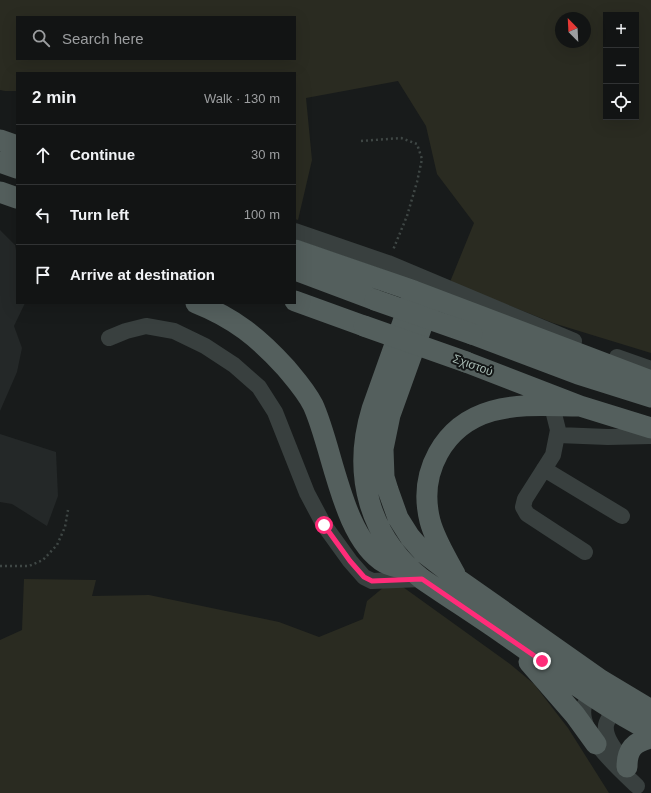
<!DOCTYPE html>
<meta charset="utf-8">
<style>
:root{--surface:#121414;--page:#1b1d1d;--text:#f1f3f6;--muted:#9c9ea0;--line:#313334}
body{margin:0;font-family:Arial,sans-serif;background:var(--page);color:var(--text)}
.controls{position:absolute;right:12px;top:12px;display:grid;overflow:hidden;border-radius:0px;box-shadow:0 4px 16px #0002}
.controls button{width:36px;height:36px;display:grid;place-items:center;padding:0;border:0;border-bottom:1px solid var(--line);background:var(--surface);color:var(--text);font:20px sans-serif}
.compass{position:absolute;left:555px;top:12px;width:36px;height:36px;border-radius:50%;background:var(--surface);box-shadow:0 4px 16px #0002;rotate:336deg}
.stop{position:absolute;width:12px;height:12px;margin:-9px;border:3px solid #ff2c79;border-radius:50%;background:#fff}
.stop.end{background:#ff2c79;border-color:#fff;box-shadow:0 1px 4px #0008}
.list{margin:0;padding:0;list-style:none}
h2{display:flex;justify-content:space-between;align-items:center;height:52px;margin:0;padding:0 16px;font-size:17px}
h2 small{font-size:13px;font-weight:400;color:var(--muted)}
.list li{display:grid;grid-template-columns:26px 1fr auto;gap:12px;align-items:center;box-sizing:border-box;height:60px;padding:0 16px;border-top:1px solid var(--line)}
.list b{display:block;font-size:15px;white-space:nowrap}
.list em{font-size:13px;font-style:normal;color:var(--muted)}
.icon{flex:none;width:22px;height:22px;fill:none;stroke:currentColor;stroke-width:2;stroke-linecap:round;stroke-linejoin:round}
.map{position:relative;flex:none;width:651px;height:793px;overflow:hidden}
.search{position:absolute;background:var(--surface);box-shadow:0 4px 16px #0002;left:16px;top:16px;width:280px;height:44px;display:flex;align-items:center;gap:10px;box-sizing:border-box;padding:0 14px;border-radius:0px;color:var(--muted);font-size:15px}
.panel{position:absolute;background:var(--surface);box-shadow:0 4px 16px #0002;left:16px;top:72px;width:280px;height:232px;border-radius:0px}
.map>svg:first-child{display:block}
</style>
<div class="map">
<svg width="651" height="793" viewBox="0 0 651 793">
<rect width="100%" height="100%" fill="#181b1b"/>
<path fill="#242828" d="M0,230l15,15 2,10v48h8l-11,23 8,22 -5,24 -17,39z
M0,434l56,18 2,44 -11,30 -35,-22 -12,-2z"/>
<path fill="#2a2b21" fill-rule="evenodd" d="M0,0h651v353l-98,-30 -103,-41 24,-59 -37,-49 -11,-48 -28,-45 -92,17 6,62 -14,60 -3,-1v-146h-278v18h-12l-5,-1zM606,15h30v102h-30zM17,17h278v42h-278zM561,18h24v24h-24z
M24,579l72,1 -4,16 57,-1 130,27 40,15 44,-18 4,-18 17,-14 12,-5 114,82 24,20 34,44 41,65h-609v-153l22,-10z"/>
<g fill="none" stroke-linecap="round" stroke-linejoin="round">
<path stroke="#3f4745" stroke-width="2.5" stroke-dasharray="2 3" stroke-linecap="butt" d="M361,141l40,-3 16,6 5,15 -5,23 -10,34 -14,34
M0,566h29l14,-6 14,-15 8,-18 3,-17"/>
<path stroke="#39403f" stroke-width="16" d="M295,231l93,32 186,78
M109,338l17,-7 20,-5 28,5 31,15 29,19 25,22 16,25 32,81 17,32 26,36 14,16 8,4 50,-2
M617,357l34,12
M552,406l6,24 -5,25 -28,44 -2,8 4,7 58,38
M558,435l50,2 43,-1
M544,469l78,47
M591,696c-2,3 -6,7 -7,10 -7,26 36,64 53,80
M614,711c-3,4 -7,9 -8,14 -2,13 11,27 18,37"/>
<path stroke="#545f5d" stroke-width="21" d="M0,140l17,6
M0,162l17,6
M0,192l17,6
M295,250l119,41 237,90
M295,270l80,30
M414,291l-42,118c-20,65 -3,128 50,170 29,20 58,38 86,58 47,33 92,68 143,94
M432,298l-42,117 -7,34 1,28 4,13 10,28 12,19 14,16 35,27 142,100 50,30
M295,301l69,25
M196,303c38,15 63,35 90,65 10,12 20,23 27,37 20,43 29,133 72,158 7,4 16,5 24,6
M472,334l106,40 73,23
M466,362l114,44 71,22
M455,574c-9,-17 -20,-34 -25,-53 -12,-48 13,-96 62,-110 28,-8 59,-5 88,-5
M529,662l46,53 21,29
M627,767c0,-18 7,-25 24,-29"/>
<path stroke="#545f5d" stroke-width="21" d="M375,300l97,34
M364,326l102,36"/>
</g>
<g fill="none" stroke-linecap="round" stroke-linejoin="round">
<path stroke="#ff2c79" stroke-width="5" d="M324,525l26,36 14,16 8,4 50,-2 120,82"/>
</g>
<g text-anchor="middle" stroke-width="4" stroke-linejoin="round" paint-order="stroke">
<g font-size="12" fill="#a9bcb5" stroke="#131616">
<text transform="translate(473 365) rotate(20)" y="4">Σχιστού</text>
</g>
</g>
</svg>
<div class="controls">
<button>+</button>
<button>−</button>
<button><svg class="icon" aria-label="locate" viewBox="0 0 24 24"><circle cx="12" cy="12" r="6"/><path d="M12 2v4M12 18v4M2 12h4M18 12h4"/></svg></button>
</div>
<svg class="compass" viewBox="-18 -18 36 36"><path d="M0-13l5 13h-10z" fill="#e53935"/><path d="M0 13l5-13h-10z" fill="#9c9ea0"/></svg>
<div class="stop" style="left:324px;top:525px"></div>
<div class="stop end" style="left:542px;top:661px"></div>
<div class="search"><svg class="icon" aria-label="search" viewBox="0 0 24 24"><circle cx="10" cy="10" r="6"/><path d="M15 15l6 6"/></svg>Search here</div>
<section class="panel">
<h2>2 min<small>Walk · 130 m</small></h2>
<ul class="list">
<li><svg class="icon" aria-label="ahead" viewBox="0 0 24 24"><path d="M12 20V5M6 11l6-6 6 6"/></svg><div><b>Continue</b></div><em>30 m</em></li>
<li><svg class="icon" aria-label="left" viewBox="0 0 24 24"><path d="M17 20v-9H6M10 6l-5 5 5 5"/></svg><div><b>Turn left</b></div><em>100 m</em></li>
<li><svg class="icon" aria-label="arrive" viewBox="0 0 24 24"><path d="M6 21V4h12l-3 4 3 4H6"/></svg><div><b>Arrive at destination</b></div></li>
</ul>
</section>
</div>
